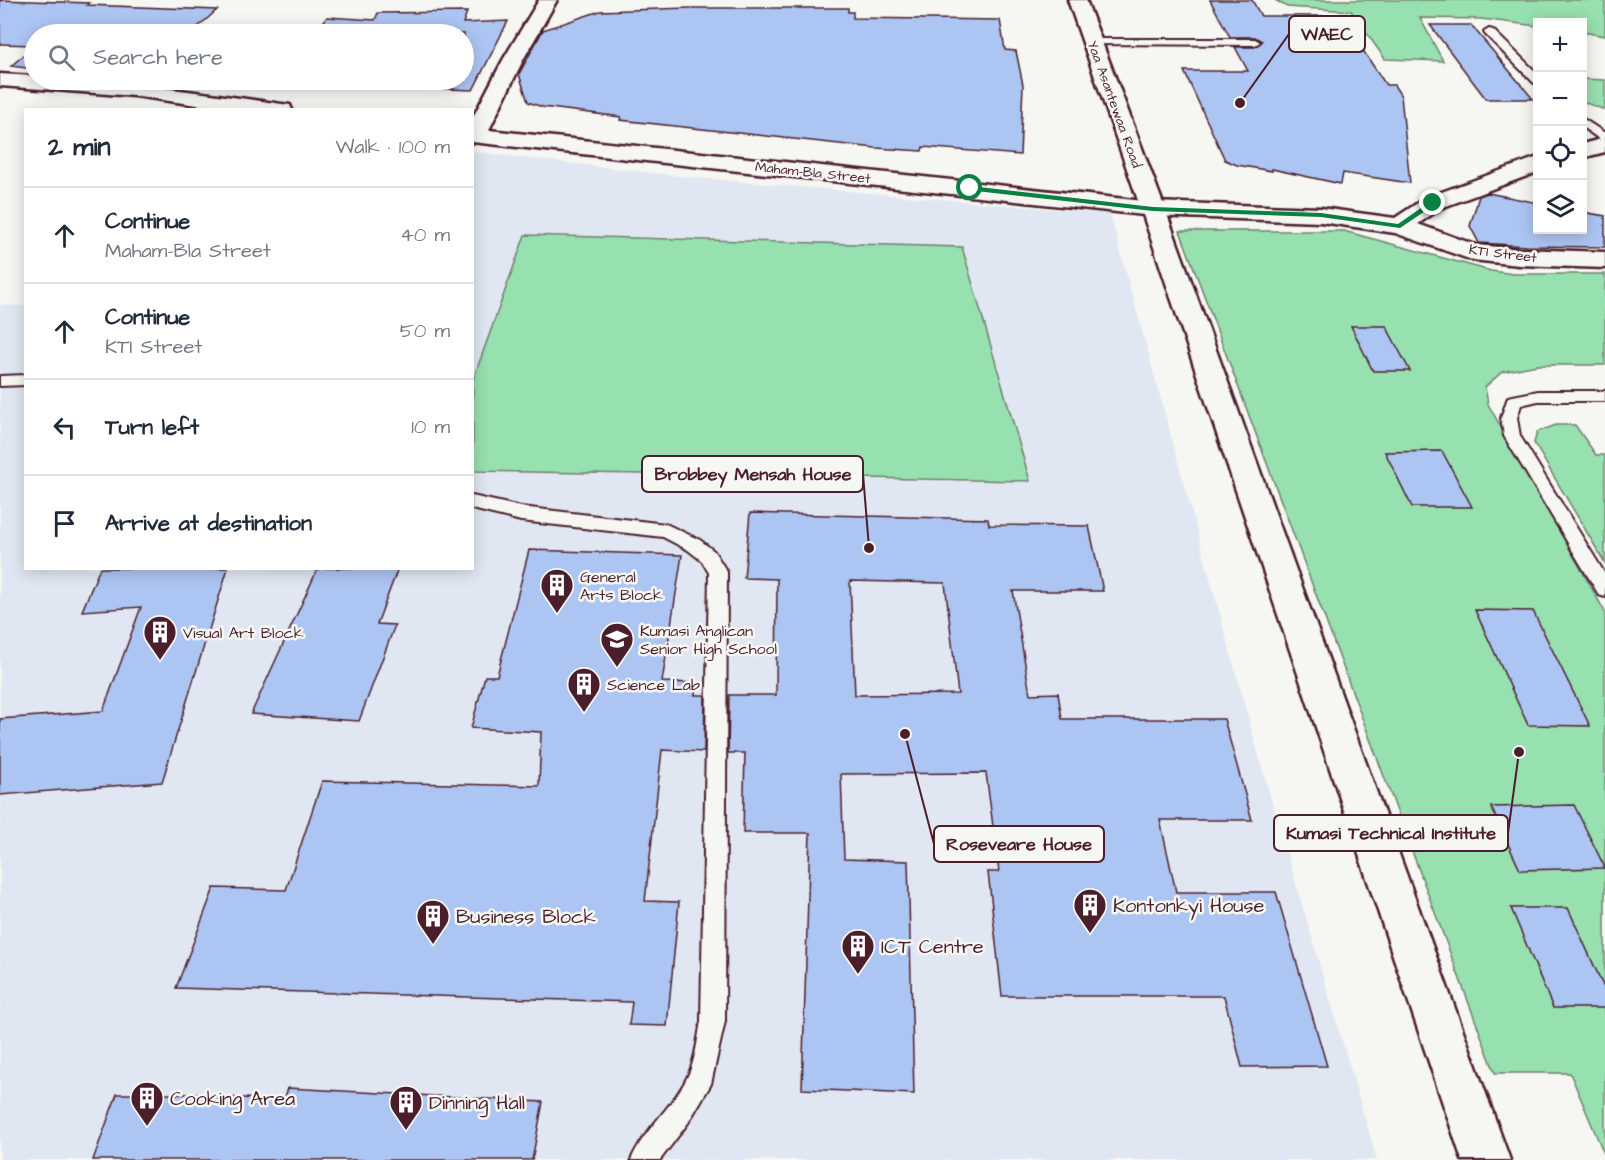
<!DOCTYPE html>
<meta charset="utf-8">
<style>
:root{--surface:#fff;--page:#f2f2f3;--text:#1f2937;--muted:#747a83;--line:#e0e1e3}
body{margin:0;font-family:"Architects Daughter",sans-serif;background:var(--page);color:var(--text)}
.controls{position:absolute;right:18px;top:18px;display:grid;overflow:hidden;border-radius:0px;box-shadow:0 3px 15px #0003}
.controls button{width:54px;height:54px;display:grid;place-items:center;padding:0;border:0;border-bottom:2px solid var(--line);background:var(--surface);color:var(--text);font:30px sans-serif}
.stop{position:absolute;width:18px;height:18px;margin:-14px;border:4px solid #0b8043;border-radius:50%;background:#fff}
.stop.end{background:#0b8043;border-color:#fff;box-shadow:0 2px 6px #0008}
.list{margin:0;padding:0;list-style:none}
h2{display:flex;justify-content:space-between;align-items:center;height:78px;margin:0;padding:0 24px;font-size:26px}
h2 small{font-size:20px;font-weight:400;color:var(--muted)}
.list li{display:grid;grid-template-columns:39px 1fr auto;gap:18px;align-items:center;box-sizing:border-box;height:96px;padding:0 24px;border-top:2px solid var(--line)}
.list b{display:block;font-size:22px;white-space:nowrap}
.list p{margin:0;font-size:20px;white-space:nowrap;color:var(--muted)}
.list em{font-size:20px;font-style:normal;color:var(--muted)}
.icon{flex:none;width:33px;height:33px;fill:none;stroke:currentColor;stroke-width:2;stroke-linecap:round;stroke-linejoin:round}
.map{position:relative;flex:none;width:1605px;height:1160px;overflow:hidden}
.search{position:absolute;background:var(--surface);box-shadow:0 3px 15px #0003;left:24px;top:24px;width:450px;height:66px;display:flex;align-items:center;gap:15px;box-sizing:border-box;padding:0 21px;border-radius:33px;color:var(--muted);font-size:22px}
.panel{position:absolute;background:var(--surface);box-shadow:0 3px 15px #0003;left:24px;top:108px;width:450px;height:462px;border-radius:0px}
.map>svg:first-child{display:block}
</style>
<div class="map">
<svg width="1605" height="1160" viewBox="0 0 1605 1160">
<rect width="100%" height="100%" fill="#f6f6f2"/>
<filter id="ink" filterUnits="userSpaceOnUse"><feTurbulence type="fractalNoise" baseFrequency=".0167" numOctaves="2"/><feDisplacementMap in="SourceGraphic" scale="12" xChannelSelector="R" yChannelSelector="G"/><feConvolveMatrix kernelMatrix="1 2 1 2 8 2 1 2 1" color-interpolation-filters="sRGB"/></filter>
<g filter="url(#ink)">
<path fill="#e0e7f2" d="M474,152l213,25 423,37 152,554 115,392h-1377v-855l25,1 1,262h446v-413z"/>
<path fill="#97e0af" stroke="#70806d" stroke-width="1.5" d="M1275,0h330v36l-22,-4 -1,-10h-44l-1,4 -55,-7 -62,-1 23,43 -58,-2 -34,-48 -64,-4z
M1583,79l22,1v30l-22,-8z
M1180,231h164l147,40 23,3h91v91h-68l-35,7 -17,15 3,17 117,208v544l-35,-83h-75z
M525,235l437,12 68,234 -557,-10v-91z
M1556,425h19l21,30h9v108l-71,-120 3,-11z"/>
<path fill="#adc5f3" stroke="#4a1f2b" stroke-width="1.5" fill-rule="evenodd" d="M0,0l89,3 -2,2 130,5 -27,24h-156v11l-34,-1z
M1210,0h42l9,16h79l46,69h8l7,11 9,87 -67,-10 -2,11 -69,-15v2l-35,-6 -12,-5 -41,-89h64l-13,-24h20l7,-6 -7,-4h-25z
M689,8h159v4h5v6l147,2 5,30 11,1 7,34 -3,70 -97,-8 -1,4 -46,-3 -256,-28 1,-3 -79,-10 -14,-5 -9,-28 24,-44 57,-19z
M467,12l-4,11 45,-2 -35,69 -190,-7 2,-3h179v-46h-149l12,-17 48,3 3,-7z
M1430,25h41l62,74h-47z
M34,45v24l-23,-3 20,-17z
M1488,193l50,10v27h44v-18l23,4v31l-78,-1 -48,-3 -9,-17 9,-30z
M1351,326h35l24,45h-37z
M1442,451l30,56h-60l-27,-55z
M750,513l238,6 1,6 100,1 14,65h-90l17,103 28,-1 4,26h162l28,101h-92l16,72h100l51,174 -85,1 -18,-71h-222l-14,-124h11l-13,-99 -145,1 3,85 64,2 6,233 -112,-5 8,-256h-67l2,-80h-17l1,-58h47l1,-116 -33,-1zM850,581l95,2 13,111 -103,1z
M529,550l153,5 -20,127 34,1 -1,12h10l-1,57 -42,-2 -17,151 34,1 -12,124 -38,-1 3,-23 -456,-14 38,-100 72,2 36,-109 217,5 2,-54 -70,-4 14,-52h12z
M100,568h128l-66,214 -162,13v-76l103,-8 38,-104 -59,4z
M318,568h80l-21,56 18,1 -36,96 -108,-7z
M1475,610l58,1 57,115 -62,-1z
M1574,805l31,63 -85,2 -29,-63z
M1511,908h57l37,82v18h-52z
M288,1088l255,14 -11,58h-439l24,-66h84l-1,2 84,4z"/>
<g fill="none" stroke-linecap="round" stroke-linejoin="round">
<defs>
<path id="service" d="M1489,29l4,1 45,44v10l-4,-1 -49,-49 -1,-2z
M1092,39h163l5,3 -5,3 -167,-1 -1,-2z
M1582,118l23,15v10l-23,-16z
M26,375v10l-26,1v-10z
M1538,391h67v10h-67l-17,4 -4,13 3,18 85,138v23l-6,-2 -95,-159 -3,-18 7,-21z
M472,496l49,11 145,17 34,16 14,11 13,21 -2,449 -14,63 -23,39 -28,37h-29c14,-33 46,-56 59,-89 6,-15 8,-34 11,-50l8,-448 -7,-12 -14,-11 -25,-13 -142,-16 -49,-12z"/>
<path id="minor" d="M539,0h18l-34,60 -34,70 664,72 168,6 74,10 30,-20 113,-41v15l-97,36 -23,16 58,21 43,4 86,3v16l-86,-3 -47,-5 -77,-27 -74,-11 -168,-6 -681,-74v-23l31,-59z
M0,74l34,2v4c84,0 165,12 248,24l8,1 2,5h-61l-96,-14 -135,-10z
M1605,138v14l-23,6v-14z"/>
<path id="tertiary" d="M1068,0h18l79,209 345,951h-48l-321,-951z"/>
</defs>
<use href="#service" stroke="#4a1f2b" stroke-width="4"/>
<use href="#minor" stroke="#4a1f2b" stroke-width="5"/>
<use href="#tertiary" stroke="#4a1f2b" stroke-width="5"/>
<use href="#service" fill="#f6f6f2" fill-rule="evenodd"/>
<use href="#minor" fill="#f6f6f2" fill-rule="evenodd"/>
<use href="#tertiary" fill="#f6f6f2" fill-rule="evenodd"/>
</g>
</g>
<path fill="#0b8043" d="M970,186l183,21 168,6 77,11 33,-23 6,2 -37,25 -79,-11 -168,-6 -186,-21z"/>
<defs>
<symbol id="building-pin" viewBox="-11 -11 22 30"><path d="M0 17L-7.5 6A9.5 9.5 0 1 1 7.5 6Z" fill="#4a1f2b" stroke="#f6f6f2"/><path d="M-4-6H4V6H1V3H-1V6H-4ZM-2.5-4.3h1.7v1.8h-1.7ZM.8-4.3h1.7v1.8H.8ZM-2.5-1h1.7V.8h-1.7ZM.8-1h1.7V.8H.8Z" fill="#fff"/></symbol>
<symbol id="school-pin" viewBox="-11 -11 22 30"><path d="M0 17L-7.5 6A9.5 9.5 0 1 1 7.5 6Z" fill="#4a1f2b" stroke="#f6f6f2"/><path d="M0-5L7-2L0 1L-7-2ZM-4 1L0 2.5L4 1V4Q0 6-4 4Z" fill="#fff"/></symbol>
</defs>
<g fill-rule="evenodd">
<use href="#building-pin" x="538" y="566" width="38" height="52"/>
<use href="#building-pin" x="141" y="613" width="38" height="52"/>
<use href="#school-pin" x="598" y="620" width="38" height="52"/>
<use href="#building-pin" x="565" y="665" width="38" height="52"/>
<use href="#building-pin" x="1071" y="886" width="38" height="52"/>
<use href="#building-pin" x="414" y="897" width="38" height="52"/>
<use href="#building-pin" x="839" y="927" width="38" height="52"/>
<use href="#building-pin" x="128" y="1079" width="38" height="52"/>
<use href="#building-pin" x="387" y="1083" width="38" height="52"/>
</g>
<g text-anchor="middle" stroke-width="5" stroke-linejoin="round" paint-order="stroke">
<g font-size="14" fill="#4a1f2b" stroke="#f6f6f2">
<text transform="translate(1115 104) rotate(70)" y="5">Yaa Asantewaa Road</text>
<text transform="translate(813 172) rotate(6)" y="5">Maham-Bla Street</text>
<text transform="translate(1503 253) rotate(7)" y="5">KTI Street</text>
</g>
<g font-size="16" fill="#4a1f2b" stroke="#f6f6f2" text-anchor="start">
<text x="580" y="582">General<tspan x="580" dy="18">Arts Block</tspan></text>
<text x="640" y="636">Kumasi Anglican<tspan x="640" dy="18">Senior High School</tspan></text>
<text x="183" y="638">Visual Art Block</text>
<text x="607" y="690">Science Lab</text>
</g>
<g font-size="20" fill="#4a1f2b" stroke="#f6f6f2" text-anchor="start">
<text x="1113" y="912">Kontonkyi House</text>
<text x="456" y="923">Business Block</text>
<text x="881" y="953">ICT Centre</text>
<text x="170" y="1105">Cooking Area</text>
<text x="429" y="1109">Dinning Hall</text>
</g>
</g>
<path fill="none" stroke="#4a1f2b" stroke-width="2" d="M1240 103L1289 34M869 548L863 474M1519 752L1508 833M905 734L934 844"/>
<g fill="#4a1f2b" stroke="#f6f6f2" stroke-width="2">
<circle cx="1240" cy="103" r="6"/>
<circle cx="869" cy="548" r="6"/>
<circle cx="1519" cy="752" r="6"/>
<circle cx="905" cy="734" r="6"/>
</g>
<g fill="#f6f6f2" stroke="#4a1f2b" stroke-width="2">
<rect x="1289" y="16" width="76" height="36" rx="6"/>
<rect x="642" y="456" width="221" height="36" rx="6"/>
<rect x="1274" y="815" width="234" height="36" rx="6"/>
<rect x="934" y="826" width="170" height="36" rx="6"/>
</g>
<g font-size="18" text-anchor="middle" font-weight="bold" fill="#4a1f2b">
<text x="1327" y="40">WAEC</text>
<text x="753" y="480">Brobbey Mensah House</text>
<text x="1391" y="839">Kumasi Technical Institute</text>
<text x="1019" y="850">Roseveare House</text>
</g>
</svg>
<div class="controls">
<button>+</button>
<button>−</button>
<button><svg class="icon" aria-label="locate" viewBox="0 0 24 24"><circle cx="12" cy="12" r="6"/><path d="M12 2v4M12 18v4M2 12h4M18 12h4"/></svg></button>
<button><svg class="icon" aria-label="layers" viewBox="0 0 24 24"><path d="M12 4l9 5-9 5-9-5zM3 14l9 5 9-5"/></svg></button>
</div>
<div class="stop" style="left:970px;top:188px"></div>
<div class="stop end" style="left:1433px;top:203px"></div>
<div class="search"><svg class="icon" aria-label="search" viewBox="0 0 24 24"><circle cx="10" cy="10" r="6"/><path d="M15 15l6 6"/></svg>Search here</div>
<section class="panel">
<h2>2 min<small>Walk · 100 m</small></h2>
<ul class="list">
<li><svg class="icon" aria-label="ahead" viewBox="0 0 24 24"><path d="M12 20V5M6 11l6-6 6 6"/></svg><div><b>Continue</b><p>Maham-Bla Street</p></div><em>40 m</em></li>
<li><svg class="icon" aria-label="ahead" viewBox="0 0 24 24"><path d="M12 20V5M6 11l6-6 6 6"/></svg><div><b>Continue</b><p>KTI Street</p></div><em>50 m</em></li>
<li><svg class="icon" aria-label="left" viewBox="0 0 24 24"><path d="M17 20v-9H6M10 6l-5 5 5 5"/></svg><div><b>Turn left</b></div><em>10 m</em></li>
<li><svg class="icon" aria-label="arrive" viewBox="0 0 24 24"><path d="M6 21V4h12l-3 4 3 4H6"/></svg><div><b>Arrive at destination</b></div></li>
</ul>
</section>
</div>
